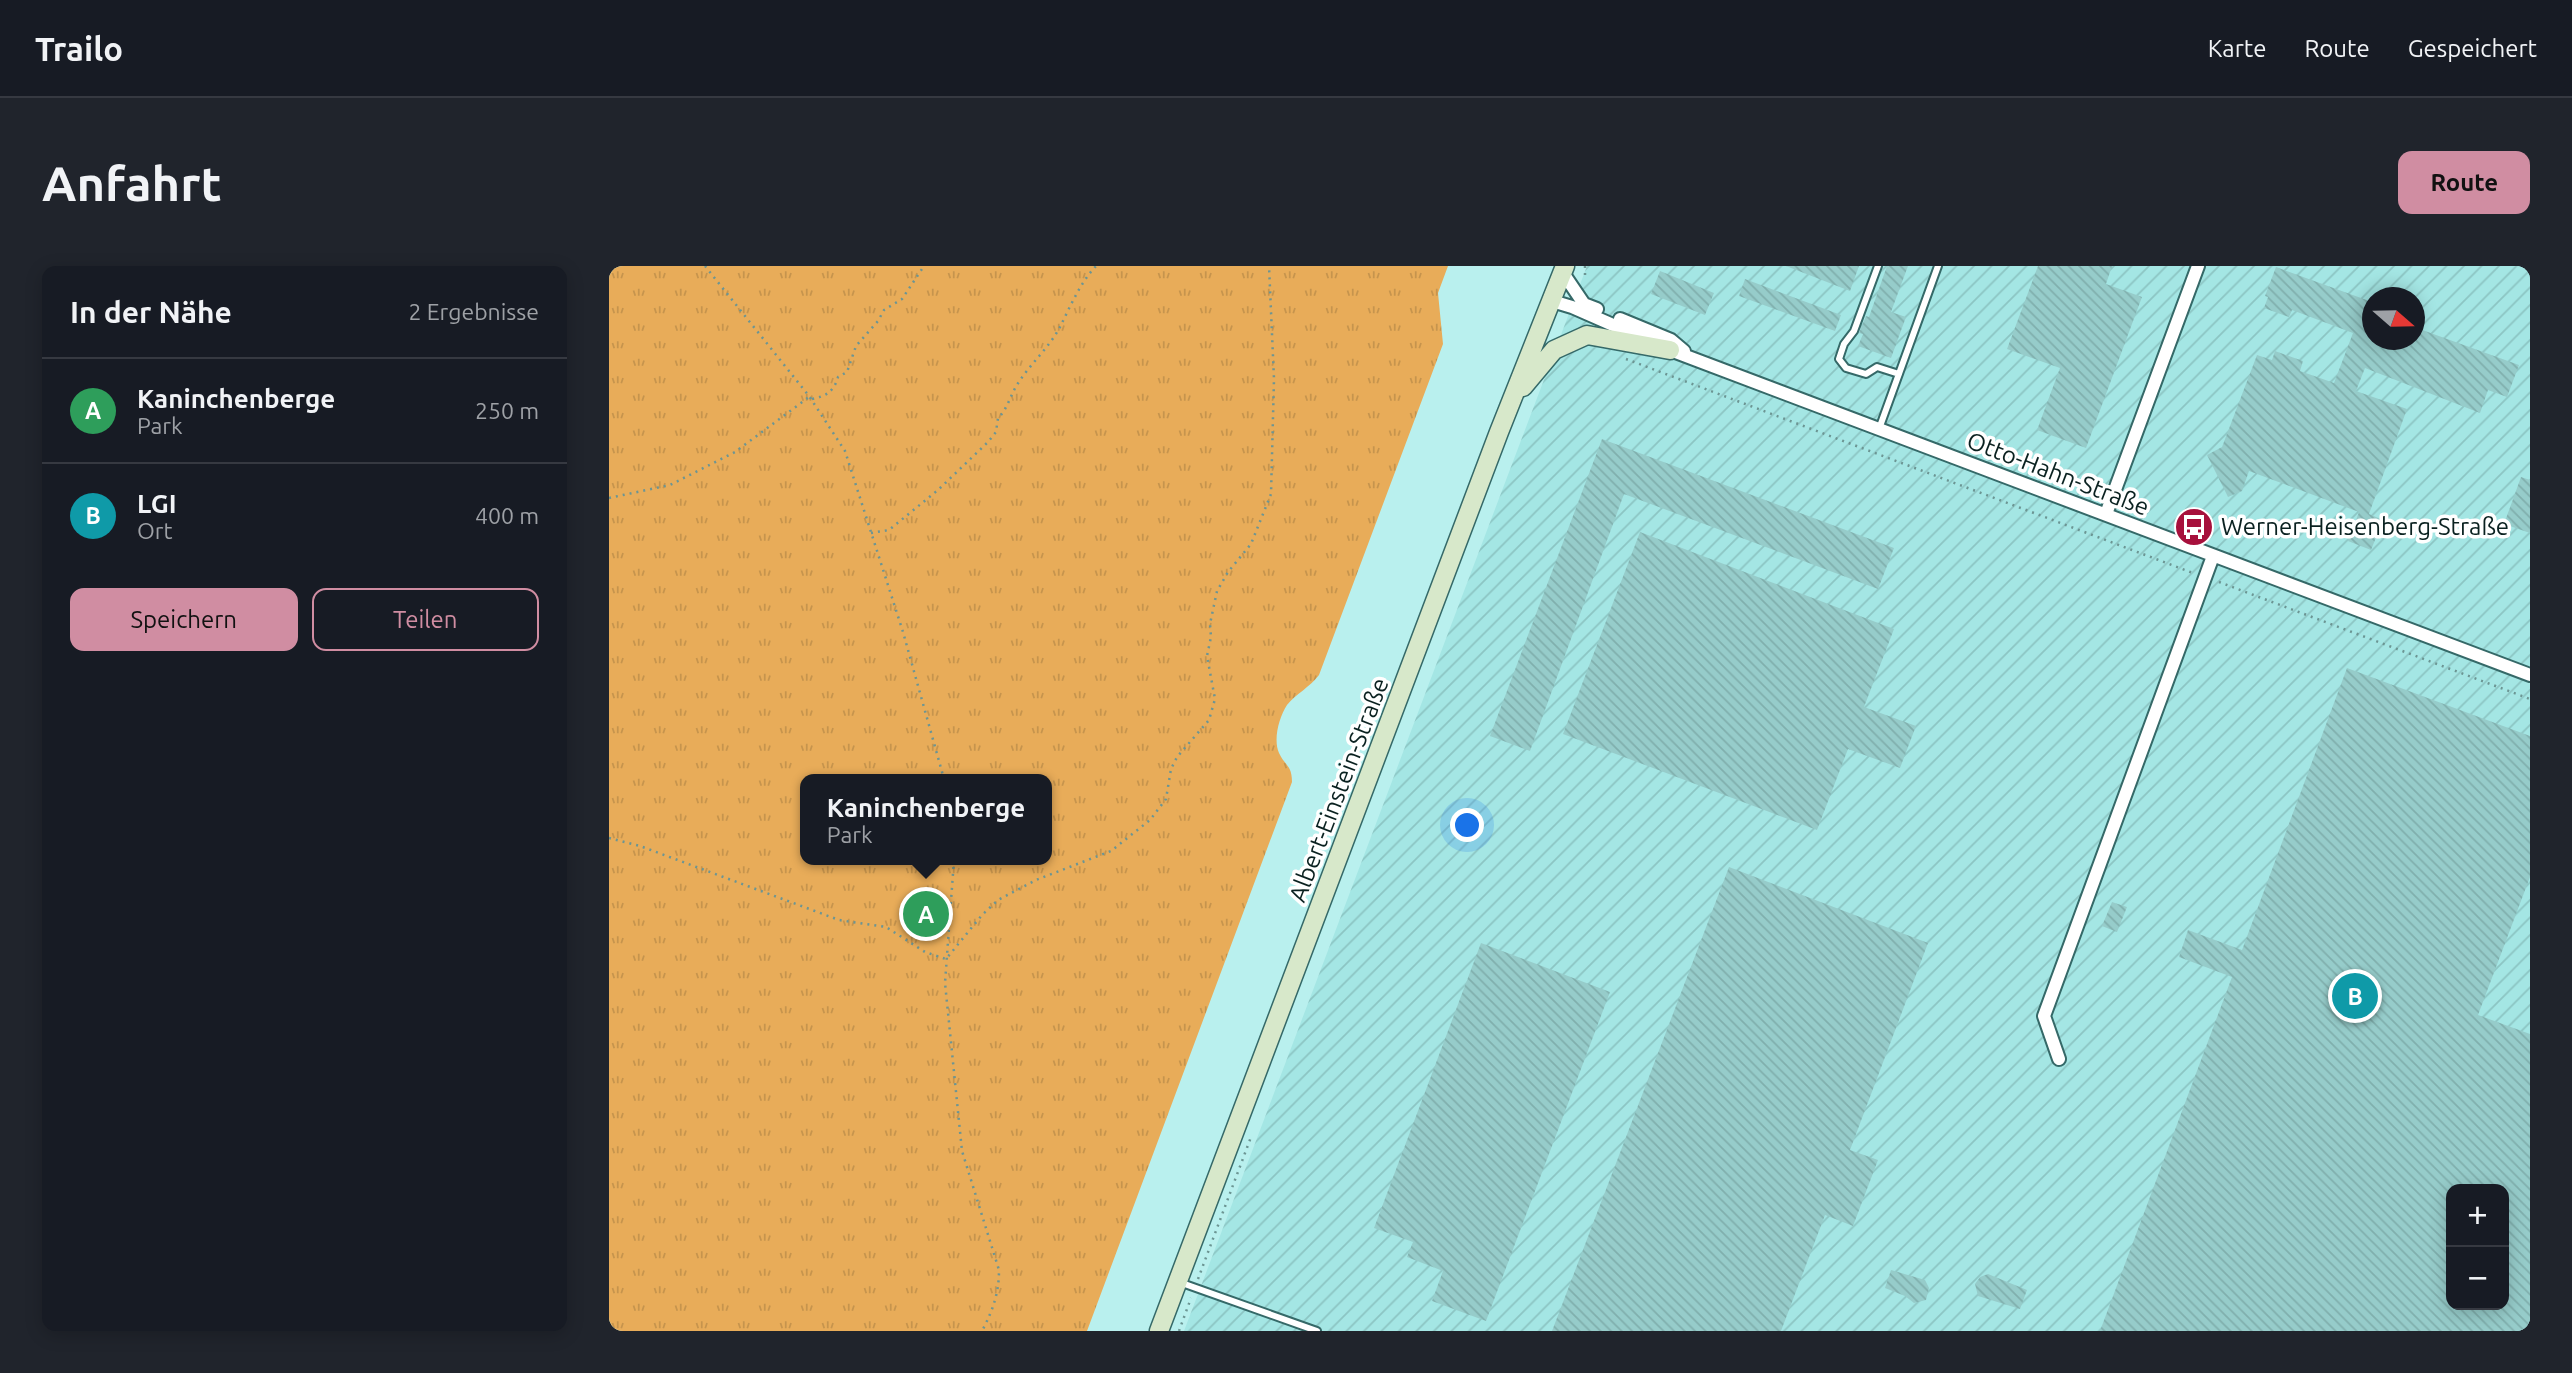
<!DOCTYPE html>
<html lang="de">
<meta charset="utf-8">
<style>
:root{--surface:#171b24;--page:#20242c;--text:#f1f3f6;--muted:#9ea1a6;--line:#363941;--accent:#d08da2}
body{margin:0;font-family:Ubuntu,sans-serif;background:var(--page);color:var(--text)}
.controls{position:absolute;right:21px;bottom:21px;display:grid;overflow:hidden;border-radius:14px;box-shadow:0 4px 18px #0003}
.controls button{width:63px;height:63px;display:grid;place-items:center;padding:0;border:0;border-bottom:2px solid var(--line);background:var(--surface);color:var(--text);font:35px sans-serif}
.compass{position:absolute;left:1753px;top:21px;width:63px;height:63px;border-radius:50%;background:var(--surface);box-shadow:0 4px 18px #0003;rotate:110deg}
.you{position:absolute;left:859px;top:560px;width:24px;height:24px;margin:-18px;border:5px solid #fff;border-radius:50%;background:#1a73e8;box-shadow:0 0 0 10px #1a73e833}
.badge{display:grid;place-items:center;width:46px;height:46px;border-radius:50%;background:var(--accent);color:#fff;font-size:23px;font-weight:700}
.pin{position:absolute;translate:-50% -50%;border:4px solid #fff;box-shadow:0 2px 7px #0006}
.popup{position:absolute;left:191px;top:508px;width:252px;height:91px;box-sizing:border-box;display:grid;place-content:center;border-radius:14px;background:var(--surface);filter:drop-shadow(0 2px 5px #0005);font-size:23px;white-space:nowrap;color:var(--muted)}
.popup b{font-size:26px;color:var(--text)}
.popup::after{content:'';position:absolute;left:50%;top:100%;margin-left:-14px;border:14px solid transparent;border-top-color:var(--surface)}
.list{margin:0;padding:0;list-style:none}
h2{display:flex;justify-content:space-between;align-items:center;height:91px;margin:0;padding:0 28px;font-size:30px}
h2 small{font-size:23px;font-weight:400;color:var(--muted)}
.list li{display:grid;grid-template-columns:46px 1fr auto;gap:21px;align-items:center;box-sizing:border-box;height:105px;padding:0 28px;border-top:2px solid var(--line)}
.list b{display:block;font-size:26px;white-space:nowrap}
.list p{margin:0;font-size:23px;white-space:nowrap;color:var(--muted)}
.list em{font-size:23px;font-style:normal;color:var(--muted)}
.actions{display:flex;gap:14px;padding:21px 28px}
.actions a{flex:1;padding:16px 0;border:2px solid var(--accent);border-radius:14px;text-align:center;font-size:24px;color:var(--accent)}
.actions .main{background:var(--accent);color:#111}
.map{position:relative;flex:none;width:1921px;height:1065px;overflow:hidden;border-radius:14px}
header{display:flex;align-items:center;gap:42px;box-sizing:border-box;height:98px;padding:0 35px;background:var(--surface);border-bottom:2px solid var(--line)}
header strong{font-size:33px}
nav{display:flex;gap:38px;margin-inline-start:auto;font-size:24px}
.intro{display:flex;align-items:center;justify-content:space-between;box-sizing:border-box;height:168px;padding:0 42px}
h1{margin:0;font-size:49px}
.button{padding:18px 32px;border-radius:14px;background:var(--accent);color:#111;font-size:24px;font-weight:700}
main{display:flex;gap:42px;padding:0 42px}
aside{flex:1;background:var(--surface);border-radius:14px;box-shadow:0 4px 18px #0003}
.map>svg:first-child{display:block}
</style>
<header>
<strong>Trailo</strong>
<nav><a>Karte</a><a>Route</a><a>Gespeichert</a></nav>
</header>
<div class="intro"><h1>Anfahrt</h1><a class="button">Route</a></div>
<main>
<aside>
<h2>In der Nähe<small>2 Ergebnisse</small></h2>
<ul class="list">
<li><span class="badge" style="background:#2e9e5b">A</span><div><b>Kaninchenberge</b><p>Park</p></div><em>250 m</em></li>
<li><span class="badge" style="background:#0f9aa8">B</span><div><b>LGI</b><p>Ort</p></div><em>400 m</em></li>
</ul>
<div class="actions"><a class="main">Speichern</a><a>Teilen</a></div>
</aside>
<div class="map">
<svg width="1921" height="1065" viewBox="0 0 1921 1065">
<defs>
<pattern id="industrial-furrows" width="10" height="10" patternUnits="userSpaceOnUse" patternTransform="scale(1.75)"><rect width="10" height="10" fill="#a4e6e4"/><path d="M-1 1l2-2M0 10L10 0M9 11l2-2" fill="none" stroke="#8cc5c3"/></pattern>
<pattern id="park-tufts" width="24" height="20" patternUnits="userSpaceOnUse" patternTransform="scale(1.75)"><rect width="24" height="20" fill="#e8ac59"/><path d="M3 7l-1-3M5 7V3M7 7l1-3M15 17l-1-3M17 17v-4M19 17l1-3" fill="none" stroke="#c6944d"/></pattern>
<pattern id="building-back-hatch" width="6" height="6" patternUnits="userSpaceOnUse" patternTransform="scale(1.75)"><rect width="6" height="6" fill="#96ccca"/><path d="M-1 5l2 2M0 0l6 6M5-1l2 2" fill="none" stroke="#80afad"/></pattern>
</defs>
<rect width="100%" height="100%" fill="#b9f0ee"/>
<path fill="url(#industrial-furrows)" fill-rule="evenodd" d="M978,0h943v1065h-1346zM1764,32h42v42h-42zM1842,923h53v116h-53z"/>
<path fill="url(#park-tufts)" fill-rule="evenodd" d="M0,0h839l-10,27 5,51 -124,331c-9,12 -23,19 -32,30 -8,12 -14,35 -8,48 6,13 13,12 13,29l-205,549h-478zM196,513h242v81h-242z"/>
<path fill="url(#building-back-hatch)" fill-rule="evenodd" d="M1177,0h73l-9,25z
M1278,0h21l-17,46 15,5 -15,41 -33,-12 5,-12 -4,-1 7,-17 3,1z
M1429,0h74l-6,18 36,13 -56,151 -49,-18 23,-62 -53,-19z
M1667,1l96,35v38h42v-13l105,38 -12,32 -19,-7 -8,23 -115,-45 -9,23 51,18 -38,105 14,6 -12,30 -23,-9 11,-29 -110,-41 -7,20 -14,6 -21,-42 15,-8 35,-92 15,5 3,-9 28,10 -3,10 34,12 19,-50 -61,-23 -3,7 -25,-9 4,-11 -3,-1z
M1051,5l54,22 -9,22 -54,-21z
M1136,13l96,36 -6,16 -96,-35z
M993,173l292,109 -16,41 -254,-95 -94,257 -40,-15z
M1912,211l9,3v53l-26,-9z
M1031,266l254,97 -30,78 52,19 -16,42 -52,-19 -31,81 -254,-96z
M1738,402l183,68v141l-52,138 52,19v297h-430l132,-354 -53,-20 9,-27 54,20zM1842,923h53v116h-53z
M1120,601l199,76 -78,207 28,10 -25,66 -28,-11 -44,116h-229z
M1503,636l15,5 -10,25 -15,-6z
M872,677l129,49 -124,329 -54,-20 11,-30 -36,-14 6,-15 -39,-14z
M1282,1004l34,10 4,8 -3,12 -12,3 -9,-7 -20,-8z
M1379,1008l39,16 -7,19 -42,-13 -3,-12 5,-7z"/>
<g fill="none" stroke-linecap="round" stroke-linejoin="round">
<defs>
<path id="lane" d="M1269,0l-24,65 -10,13 -5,15 7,9 20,6 11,-7 22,7
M1270,163l59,-163
M570,1016l138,49"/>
<path id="street" d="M954,7l21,31 13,5
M943,35l20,6 98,43 860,325
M1011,53l51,21 13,11
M1497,248l92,-248
M1450,793l-15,-43 169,-460"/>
<path id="secondary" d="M914,121l31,-37 33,-15 83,15
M550,1065l340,-899 66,-166"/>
</defs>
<use href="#lane" stroke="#356968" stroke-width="10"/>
<use href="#street" stroke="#356968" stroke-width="16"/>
<use href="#secondary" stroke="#356968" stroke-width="21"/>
<path stroke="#6c9593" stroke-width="2.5" stroke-dasharray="2 5" stroke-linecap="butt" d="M96,0l104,130 36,55 58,181 41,147
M976,0v13
M1017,93l567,214
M203,133c15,-3 22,-8 26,-22l9,-5 9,-26 22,-25 6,-11 18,-11 22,-33
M0,232l61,-13 65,-33 74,-55
M262,267l18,-3 49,-40 50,-48 8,-10 2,-14c9,-8 12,-22 19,-33 12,-20 32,-37 43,-58 10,-20 20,-44 36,-61
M1610,316l311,117
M0,572l31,8 199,74 47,7 39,25 21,7 36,-44 16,-15 38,-20 75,-29 39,-31 16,-21 5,-30 6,-12 32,-37 6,-21 -8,-43 4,-19 -1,-13 7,-33 11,-19 23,-28 20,-50 3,-115 -5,-113
M345,594l-9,123 17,168 37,119c0,23 -6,40 -17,61
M589,1013l53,-142
M570,1065l12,-33"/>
<use href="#lane" stroke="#fff" stroke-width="6"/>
<use href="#street" stroke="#fff" stroke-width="12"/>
<use href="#secondary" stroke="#d7e8ca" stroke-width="18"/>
</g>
<defs>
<symbol id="bus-disc" viewBox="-11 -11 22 22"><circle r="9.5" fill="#a7103c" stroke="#fff"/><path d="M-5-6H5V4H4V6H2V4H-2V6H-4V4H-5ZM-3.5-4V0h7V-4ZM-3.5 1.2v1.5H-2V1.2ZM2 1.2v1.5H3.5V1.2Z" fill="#fff"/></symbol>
</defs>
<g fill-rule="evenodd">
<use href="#bus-disc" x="1563" y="239" width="44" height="44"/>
</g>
<g text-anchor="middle" stroke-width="7" stroke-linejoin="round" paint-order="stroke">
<g font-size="24" fill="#0a2120" stroke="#fff">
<text transform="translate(1449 208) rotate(21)" y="8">Otto-Hahn-Straße</text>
<text transform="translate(730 524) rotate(-69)" y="8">Albert-Einstein-Straße</text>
</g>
<g font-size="24" fill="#0a2120" stroke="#fff" text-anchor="start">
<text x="1612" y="269">Werner-Heisenberg-Straße</text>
</g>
</g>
</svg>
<div class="controls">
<button>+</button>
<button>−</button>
</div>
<svg class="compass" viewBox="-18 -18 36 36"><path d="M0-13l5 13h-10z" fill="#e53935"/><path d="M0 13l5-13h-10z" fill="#9ea1a6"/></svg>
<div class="you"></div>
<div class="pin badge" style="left:317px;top:648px;background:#2e9e5b">A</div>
<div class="popup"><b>Kaninchenberge</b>Park</div>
<div class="pin badge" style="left:1746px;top:730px;background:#0f9aa8">B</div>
</div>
</main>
